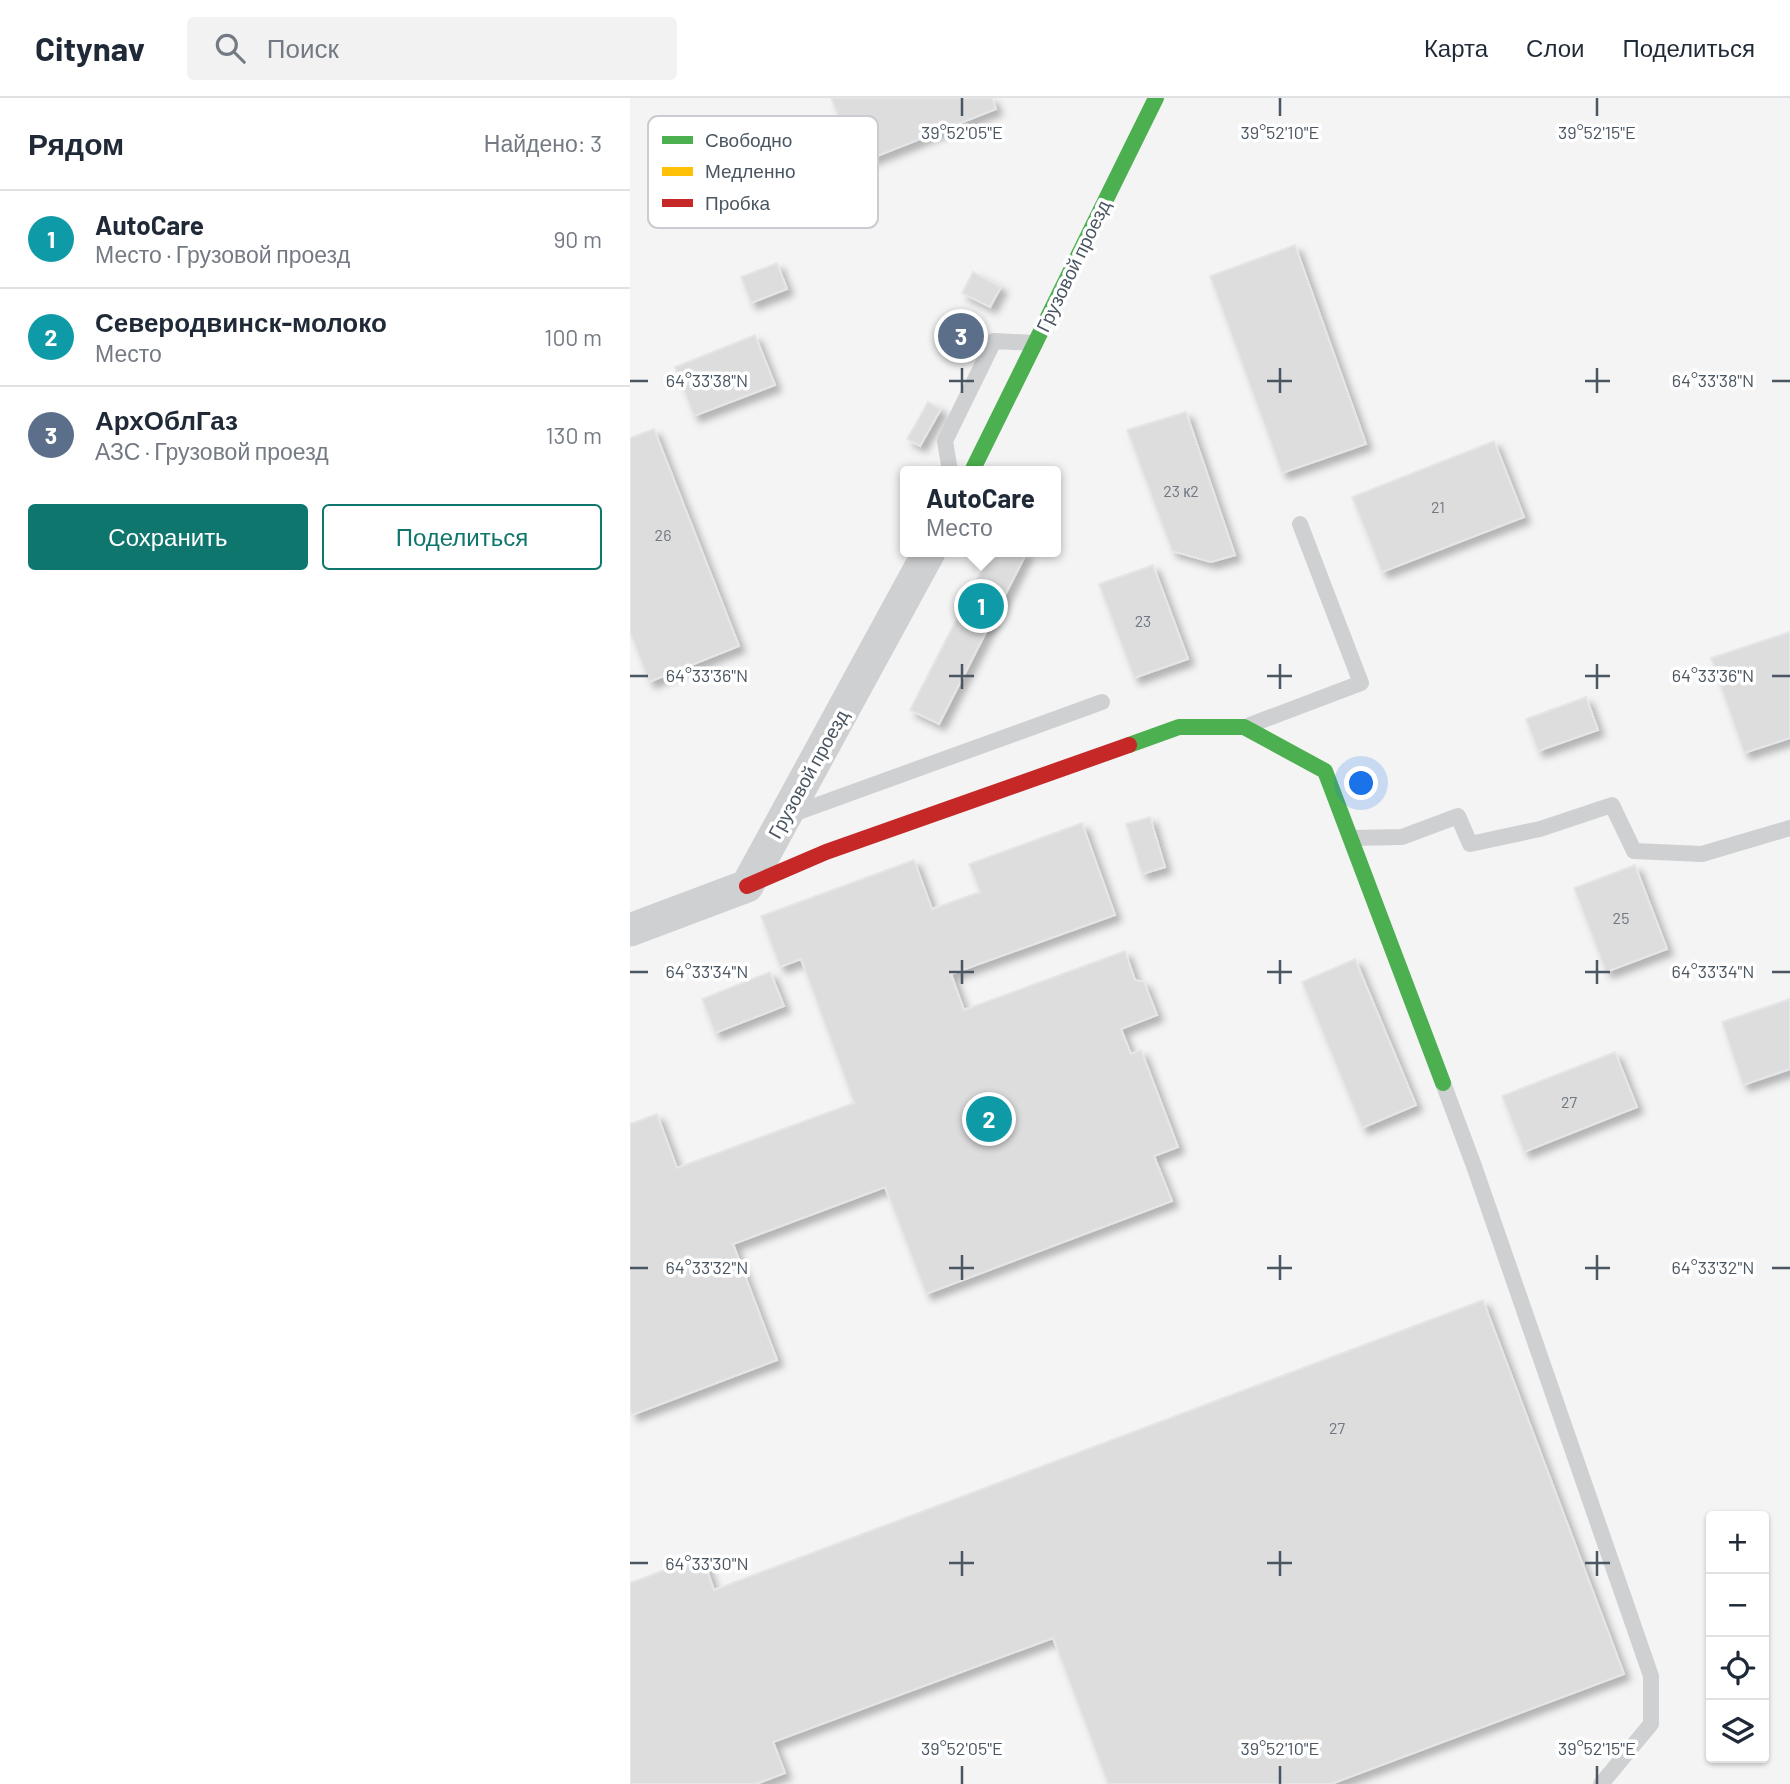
<!DOCTYPE html>
<html lang="ru">
<meta charset="utf-8">
<style>
:root{--surface:#fff;--page:#f2f2f3;--text:#1f2937;--muted:#747a83;--line:#e0e1e3;--accent:#0f766e}
body{margin:0;font-family:Barlow,sans-serif;background:var(--page);color:var(--text)}
.controls{position:absolute;right:21px;bottom:21px;display:grid;overflow:hidden;border-radius:7px;box-shadow:0 2px 5px #0004}
.controls button{width:63px;height:63px;display:grid;place-items:center;padding:0;border:0;border-bottom:2px solid var(--line);background:var(--surface);color:var(--text);font:35px sans-serif}
.you{position:absolute;left:732px;top:686px;width:24px;height:24px;margin:-18px;border:5px solid #fff;border-radius:50%;background:#1a73e8;box-shadow:0 0 0 10px #1a73e833}
.badge{display:grid;place-items:center;width:46px;height:46px;border-radius:50%;background:var(--accent);color:#fff;font-size:23px;font-weight:700}
.pin{position:absolute;translate:-50% -50%;border:4px solid #fff;box-shadow:0 2px 7px #0006}
.popup{position:absolute;left:270px;top:368px;width:161px;height:91px;box-sizing:border-box;display:grid;place-content:center;border-radius:7px;background:var(--surface);filter:drop-shadow(0 2px 5px #0005);font-size:23px;white-space:nowrap;color:var(--muted)}
.popup b{font-size:26px;color:var(--text)}
.popup::after{content:'';position:absolute;left:50%;top:100%;margin-left:-14px;border:14px solid transparent;border-top-color:var(--surface)}
.list{margin:0;padding:0;list-style:none}
h2{display:flex;justify-content:space-between;align-items:center;height:91px;margin:0;padding:0 28px;font-size:30px}
h2 small{font-size:23px;font-weight:400;color:var(--muted)}
.list li{display:grid;grid-template-columns:46px 1fr auto;gap:21px;align-items:center;box-sizing:border-box;height:98px;padding:0 28px;border-top:2px solid var(--line)}
.list b{display:block;font-size:26px;white-space:nowrap}
.list p{margin:0;font-size:23px;white-space:nowrap;color:var(--muted)}
.list em{font-size:23px;font-style:normal;color:var(--muted)}
.actions{display:flex;gap:14px;padding:21px 28px}
.actions a{flex:1;padding:16px 0;border:2px solid var(--accent);border-radius:7px;text-align:center;font-size:24px;color:var(--accent)}
.actions .main{background:var(--accent);color:#fff}
.icon{flex:none;width:38px;height:38px;fill:none;stroke:currentColor;stroke-width:2;stroke-linecap:round;stroke-linejoin:round}
.map{position:relative;flex:none;width:1160px;height:1686px;overflow:hidden}
header{display:flex;align-items:center;gap:42px;box-sizing:border-box;height:98px;padding:0 35px;background:var(--surface);border-bottom:2px solid var(--line)}
header strong{font-size:33px}
nav{display:flex;gap:38px;margin-inline-start:auto;font-size:24px}
.search{width:490px;height:63px;background:var(--page);display:flex;align-items:center;gap:18px;box-sizing:border-box;padding:0 24px;border-radius:7px;color:var(--muted);font-size:26px}
main{display:flex}
aside{flex:1;background:var(--surface)}
.map>svg:first-child{display:block}
</style>
<header>
<strong>Citynav</strong>
<div class="search"><svg class="icon" aria-label="search" viewBox="0 0 24 24"><circle cx="10" cy="10" r="6"/><path d="M15 15l6 6"/></svg>Поиск</div>
<nav><a>Карта</a><a>Слои</a><a>Поделиться</a></nav>
</header>
<main>
<aside>
<h2>Рядом<small>Найдено: 3</small></h2>
<ul class="list">
<li><span class="badge" style="background:#0f9aa8">1</span><div><b>AutoCare</b><p>Место · Грузовой проезд</p></div><em>90 m</em></li>
<li><span class="badge" style="background:#0f9aa8">2</span><div><b>Северодвинск-молоко</b><p>Место</p></div><em>100 m</em></li>
<li><span class="badge" style="background:#5c6f8a">3</span><div><b>АрхОблГаз</b><p>АЗС · Грузовой проезд</p></div><em>130 m</em></li>
</ul>
<div class="actions"><a class="main">Сохранить</a><a>Поделиться</a></div>
</aside>
<div class="map">
<svg width="1160" height="1686" viewBox="0 0 1160 1686">
<defs>
<filter id="shadow"><feDropShadow dx="6" dy="6" stdDeviation="3.5" flood-color="#0004"/></filter>
</defs>
<rect width="100%" height="100%" fill="#f4f4f4"/>
<path fill="#ddddde" stroke="#e5e6e7" stroke-width="2" filter="url(#shadow)" d="M201,0h161l4,11 -139,55z
M144,68l10,24 -26,10 -10,-24z
M194,84l9,24 -23,9 -9,-25z
M665,147l71,199 -84,29 -72,-197z
M147,165l10,26 -36,14 -10,-26z
M343,174l28,15 -11,20 -28,-14z
M322,222l27,12 -9,20 -27,-12z
M125,237l20,50 -81,31 -19,-49z
M298,304l13,7 -21,37 -13,-7z
M556,314l49,143 -24,7 -39,-11 -45,-121z
M24,331l85,217 -90,36 -19,-50v-194z
M864,343l30,76 -142,55 -30,-75z
M361,454h36l-88,172 -29,-14z
M523,467l35,94 -54,19 -35,-94z
M1160,534v106l-46,15 -33,-95z
M956,599l12,33 -60,21 -12,-32z
M520,719l15,50 -23,7 -16,-50z
M452,725l33,92 -164,59 13,36 161,-59 10,29 9,2 13,33 -36,14 10,25 10,-4 37,97 -24,9 18,45 -246,93 -41,-107 -152,57 44,116 -145,55 -2,-6v-285l27,-10 20,54 177,-65 -53,-144 -21,8 -19,-51 153,-56 18,49 48,-17 -11,-28z
M1005,767l32,84 -61,23 -32,-84z
M725,861l61,146 -54,23 -60,-146z
M140,874l14,34 -69,27 -13,-34z
M1160,901v70l-47,16 -21,-63z
M985,954l22,55 -113,45 -22,-56z
M853,1202l141,374 -293,110h-223l-55,-146 -280,104 12,31 -29,11h-126v-201l72,-27 12,34z"/>
<g fill="none" stroke-linecap="round" stroke-linejoin="round">
<path stroke="#ced0d2" stroke-width="16" d="M320,373l-5,-30 49,-100 41,2
M620,627l111,-42 -61,-159
M160,717l312,-113
M722,740l50,-1 56,-21 12,28 70,-15 72,-24 22,46 68,3 88,-26
M813,985l31,83 177,510v48l-50,60"/>
<path stroke="#ced0d2" stroke-width="33" d="M0,832l117,-44 182,-334"/>
<path stroke="#4caf50" stroke-width="16" d="M342,373l184,-373
M499,647l50,-18h65l81,44 118,312"/>
<path stroke="#c62828" stroke-width="16" d="M117,788l79,-34 303,-107"/>
</g>
<path fill="none" stroke="#4a5661" stroke-width="2.5" d="M332,0v18M650,0v18M967,0v18M332,270v25M650,270v25M967,270v25M0,283h18M319,283h25M637,283h25M955,283h25M1142,283h18M332,566v25M650,566v25M967,566v25M0,578h18M319,578h25M637,578h25M955,578h25M1142,578h18M332,862v24M650,862v24M967,862v24M0,874h18M319,874h25M637,874h25M955,874h25M1142,874h18M332,1157v25M650,1157v25M967,1157v25M0,1170h18M319,1170h25M637,1170h25M955,1170h25M1142,1170h18M332,1453v25M650,1453v25M967,1453v25M0,1465h18M319,1465h25M637,1465h25M955,1465h25M332,1668v18M650,1668v18M967,1668v18"/>
<g text-anchor="middle" stroke-width="7" stroke-linejoin="round" paint-order="stroke">
<g font-size="16" fill="#707881">
<text x="551" y="399">23 к2</text>
<text x="808" y="415">21</text>
<text x="33" y="443">26</text>
<text x="513" y="529">23</text>
<text x="991" y="826">25</text>
<text x="939" y="1010">27</text>
<text x="707" y="1336">27</text>
</g>
<g font-size="19" fill="#4a5661" stroke="#fff">
<text transform="translate(443 168) rotate(-64)" y="7">Грузовой проезд</text>
<text transform="translate(178 676) rotate(-61)" y="7">Грузовой проезд</text>
</g>
</g>
<rect x="18" y="18" width="230" height="112" rx="10" fill="#fff" stroke="#c9ccd0" stroke-width="2"/>
<rect x="32" y="38" width="31" height="8" fill="#4caf50"/>
<rect x="32" y="69" width="31" height="9" fill="#ffc107"/>
<rect x="32" y="101" width="31" height="8" fill="#c62828"/>
<g font-size="19" fill="#4a5661">
<text x="75" y="49">Свободно</text>
<text x="75" y="80">Медленно</text>
<text x="75" y="112">Пробка</text>
</g>
<g font-size="18" text-anchor="middle" fill="#4a5661" stroke="#fff" stroke-width="7" stroke-linejoin="round" paint-order="stroke">
<text x="332" y="41">39°52'05"E</text>
<text x="650" y="41">39°52'10"E</text>
<text x="967" y="41">39°52'15"E</text>
<text x="77" y="289">64°33'38"N</text>
<text x="1083" y="289">64°33'38"N</text>
<text x="77" y="584">64°33'36"N</text>
<text x="1083" y="584">64°33'36"N</text>
<text x="77" y="880">64°33'34"N</text>
<text x="1083" y="880">64°33'34"N</text>
<text x="77" y="1176">64°33'32"N</text>
<text x="1083" y="1176">64°33'32"N</text>
<text x="77" y="1472">64°33'30"N</text>
<text x="332" y="1657">39°52'05"E</text>
<text x="650" y="1657">39°52'10"E</text>
<text x="967" y="1657">39°52'15"E</text>
</g>
</svg>
<div class="controls">
<button>+</button>
<button>−</button>
<button><svg class="icon" aria-label="locate" viewBox="0 0 24 24"><circle cx="12" cy="12" r="6"/><path d="M12 2v4M12 18v4M2 12h4M18 12h4"/></svg></button>
<button><svg class="icon" aria-label="layers" viewBox="0 0 24 24"><path d="M12 4l9 5-9 5-9-5zM3 14l9 5 9-5"/></svg></button>
</div>
<div class="you"></div>
<div class="pin badge" style="left:351px;top:508px;background:#0f9aa8">1</div>
<div class="popup"><b>AutoCare</b>Место</div>
<div class="pin badge" style="left:359px;top:1021px;background:#0f9aa8">2</div>
<div class="pin badge" style="left:331px;top:238px;background:#5c6f8a">3</div>
</div>
</main>
